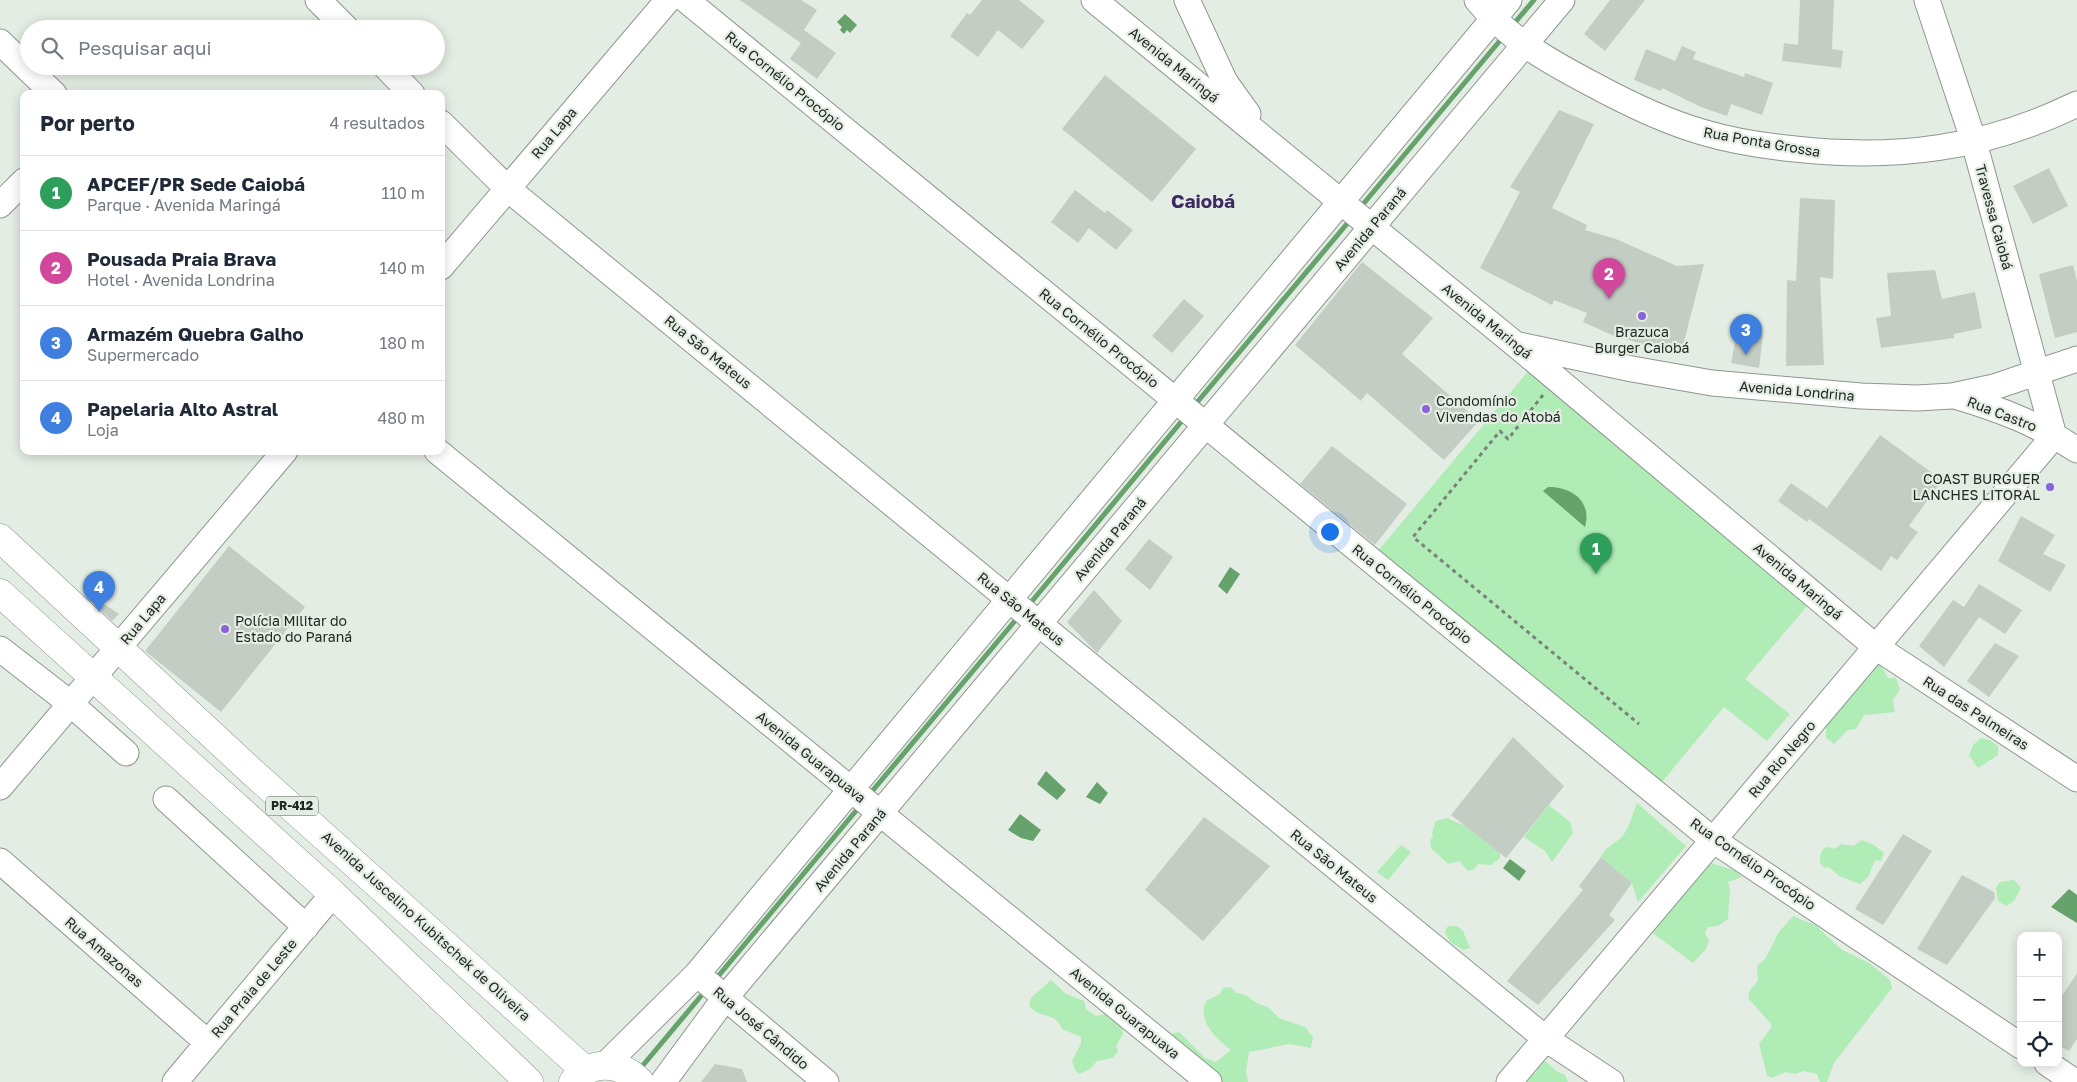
<!DOCTYPE html>
<html lang="pt">
<meta charset="utf-8">
<style>
:root{--surface:#fff;--page:#f2f2f3;--text:#1f2937;--muted:#747a83;--line:#e0e1e3;--accent:#8a62dc}
body{margin:0;font-family:"Golos Text",sans-serif;background:var(--page);color:var(--text)}
.controls{position:absolute;right:15px;bottom:15px;display:grid;overflow:hidden;border-radius:10px;box-shadow:0 2px 12px #0003}
.controls button{width:45px;height:45px;display:grid;place-items:center;padding:0;border:0;border-bottom:1px solid var(--line);background:var(--surface);color:var(--text);font:25px sans-serif}
.you{position:absolute;left:1329px;top:531px;width:18px;height:18px;margin:-12px;border:4px solid #fff;border-radius:50%;background:#1a73e8;box-shadow:0 0 0 8px #1a73e833}
.badge{display:grid;place-items:center;width:32px;height:32px;border-radius:50%;background:var(--accent);color:#fff;font-size:16px;font-weight:700}
.pin{position:absolute;translate:-50% -41px;filter:drop-shadow(0 1px 2px #0008)}
.pin::after{content:'';position:absolute;top:26px;width:18px;height:15px;background:inherit;clip-path:polygon(0 0,100% 0,50% 100%)}
.list{margin:0;padding:0;list-style:none}
h2{display:flex;justify-content:space-between;align-items:center;height:65px;margin:0;padding:0 20px;font-size:21px}
h2 small{font-size:16px;font-weight:400;color:var(--muted)}
.list li{display:grid;grid-template-columns:32px 1fr auto;gap:15px;align-items:center;box-sizing:border-box;height:75px;padding:0 20px;border-top:1px solid var(--line)}
.list b{display:block;font-size:19px;white-space:nowrap}
.list p{margin:0;font-size:16px;white-space:nowrap;color:var(--muted)}
.list em{font-size:16px;font-style:normal;color:var(--muted)}
.icon{flex:none;width:28px;height:28px;fill:none;stroke:currentColor;stroke-width:2;stroke-linecap:round;stroke-linejoin:round}
.map{position:relative;flex:none;width:2077px;height:1082px;overflow:hidden}
.search{position:absolute;background:var(--surface);box-shadow:0 2px 12px #0003;left:20px;top:20px;width:425px;height:55px;display:flex;align-items:center;gap:12px;box-sizing:border-box;padding:0 18px;border-radius:28px;color:var(--muted);font-size:19px}
.panel{position:absolute;background:var(--surface);box-shadow:0 2px 12px #0003;left:20px;top:90px;width:425px;height:365px;border-radius:10px}
.map>svg:first-child{display:block}
</style>
<div class="map">
<svg width="2077" height="1082" viewBox="0 0 2077 1082">
<rect width="100%" height="100%" fill="#e3ede3"/>
<path fill="#b0ecb5" d="M1530,369l284,229 -69,81 45,35 -23,27 -43,-34 -62,75 -284,-231z
M1880,664l8,14h8l4,12 -7,10 2,12 -31,3 -8,14 -8,1 -14,14 -8,-6v-12c17,-16 33,-55 54,-62z
M1981,738l9,2 8,6v9l-20,13 -9,-13 4,-10z
M1637,803l49,43 -48,56 -6,-19 -31,-26c4,-11 16,-13 23,-23 6,-9 9,-21 13,-31z
M1549,805l21,17 3,11 -21,29 -7,-11 -21,-14z
M1447,818l18,8 35,27v5l-9,7 -13,-1 -3,5 -7,2 -9,-10 -11,3 -17,-16 -1,-8 3,-3 -1,-4 4,-12z
M1862,840l12,5 10,8 -3,8 -6,-1 -7,17 -8,7 -21,-8 -10,-9 -4,1c-7,-5 -6,-11 -2,-19l6,-2 5,2 7,-5 12,2z
M1401,845l10,7 -23,28 -11,-8z
M1711,863l25,8 6,6 -14,5 2,7 -2,30 -10,7 -10,1 -3,6 4,7 -3,9 -13,14 -43,-32 51,-62z
M2014,880l7,8 -7,13 -8,5 -8,-5 -2,-13 4,-6z
M1793,916l22,9 27,25 27,13 21,17 2,8 -58,75 -7,19h-7l-3,-8 -13,-3 -9,3 -9,-2 -15,6 -4,-3 -8,-31 12,-16v-4l-23,-26 2,-8 8,-9 -1,-15 8,-7 14,-27z
M1451,926h6l6,5 7,17 -7,2 -13,-8 -5,-10 2,-5z
M1051,980l15,14 18,7 2,8 10,7 13,-3 13,10 1,11 -7,12 2,5 -5,7 -16,3 -7,8 -11,5 -4,-4 -3,-9 9,-18v-6l-19,-8c-6,-18 -23,-10 -33,-23l2,-8z
M1231,987l5,6c15,1 16,11 32,14l11,11 26,9 8,10 -2,11 -22,-4 -40,8 -3,20 2,10h-56l-26,-41 6,-7 7,-2 26,26 11,4 15,-12c-15,-12 -34,-28 -25,-49l14,-7 3,-6z
M1545,1061l13,11 7,3 3,7h-44l8,-10 4,2 3,-12z"/>
<path fill="#65a26c" d="M845,14l12,11 -7,8 -3,-3 -3,4 -4,-4 2,-3 -5,-5z
M1548,487c24,0 44,14 37,40l-42,-36z
M1230,567l10,7 -13,20 -9,-8z
M1046,771l20,19 -9,10 -20,-16z
M1097,782l11,11 -8,11 -14,-7z
M1020,814l21,16 -8,11 -12,-3 -13,-8z
M1510,859l16,12 -7,10 -16,-13z
M2069,889l8,6v28l-26,-16z"/>
<g fill="none" stroke-linecap="round" stroke-linejoin="round">
<path stroke="#65a26c" stroke-width="5" d="M1512,26l22,-26
M1359,209l144,-172
M1194,406l157,-187
M1028,606l158,-190
M869,795l150,-179
M715,980l145,-174
M639,1070l67,-80"/>
</g>
<path fill="#c3cdc4" d="M740,0h61l16,10 -13,20 32,23 -19,26 -27,-20 11,-16z
M982,0h37l26,21 -23,28 -24,-19 -20,27 -28,-21 17,-23 3,2z
M1610,0h35l-40,51 -21,-17z
M1800,0h34l-2,49 11,2 -2,17 -59,-7 2,-18 14,2z
M1682,46l14,6 -3,7 51,18 1,-4 28,10 -11,32 -31,-11 -4,12 -26,-9 -39,-19 -1,3 -27,-11 12,-31 29,12z
M1105,75l91,74 -44,53 -90,-73z
M1559,110l35,14 -42,84 35,17 -2,5 31,9 61,27 27,-2 -23,89 -23,-4 -46,-14 -29,-13 4,-9 -33,-13 -2,5 -72,-37 40,-76 -10,-5z
M2049,168l19,38 -35,18 -20,-38z
M1075,190l30,23 2,-3 26,20 -17,20 -27,-22 -11,15 -27,-21z
M1800,198l35,2 -2,79 -13,-2 4,88 -38,1 1,-86 9,1z
M1362,262l71,56 -31,36 77,67 -35,39 -77,-67 -6,8 -66,-56z
M2073,265l4,16v51l-22,6 -16,-64z
M1935,270l7,29 33,-7 7,36 -28,6v4l-73,10 -5,-30 15,-2 -4,-43z
M1184,299l20,17 -32,37 -20,-17z
M1737,332l26,3 -4,33 -28,-5z
M1880,435l62,45 -33,46 9,6 -21,28 -6,-4 -10,15 -72,-52 -2,3 -29,-21 13,-18 36,25z
M1332,446l75,58 -32,41 -75,-61z
M2021,516l34,19 -12,19 23,11 -16,27 -52,-31z
M1149,539l24,18 -23,33 -25,-21z
M229,546l76,61 -84,105 -76,-61z
M1979,584l43,26 -17,24 -26,-17 -35,50 -25,-21 34,-46 11,7z
M1094,590l28,31 -25,32 -30,-31z
M91,595l28,19 -7,7 -24,-22z
M1995,643l24,13 -30,41 -22,-16z
M1513,737l51,49 -58,72 -55,-43z
M1204,817l66,49 -67,75 -58,-51z
M1903,834l29,17 -49,74 -28,-16z
M1601,857l31,26 -23,32 6,5 -77,85 -31,-24 76,-91 -4,-4z
M1962,875l32,17 1,6 -48,67 -30,-16z
M2077,973v66l-8,12 -11,-6v-43z
M715,1064l27,5 5,13h-46z"/>
<g fill="none" stroke-linecap="round" stroke-linejoin="round">
<defs>
<path id="minor" d="M318,0l29,29
M686,0l1027,840 308,206
M1094,0l421,344 361,303 201,132
M1187,0l38,82 23,32
M1477,0c30,38 73,62 115,84 35,19 72,37 110,48 30,9 62,14 93,17 101,11 190,0 282,-45
M0,42l54,52
M385,66l27,28
M441,123l67,66 1038,850 65,43
M0,205l24,-24
M441,267l227,-267
M1519,345l113,24 80,14 149,13 56,2 35,-2 42,-9 83,-28
M1955,396c47,14 81,27 122,54
M437,451l772,631
M0,649l71,55 55,49
M0,787l285,-336
M166,799l140,128
M0,861l208,182
M697,974l129,108
M2047,1063l28,19
M605,1065l92,-91 812,-974
M175,1082l158,-188
M663,1082l62,-84 837,-998
M1509,1082l545,-646 -80,-294 -47,-142"/>
<path id="major" d="M0,538l250,232 336,301
M0,593l333,301 196,188
M573,1082c17,-23 49,-20 67,0"/>
</defs>
<use href="#minor" stroke="#8e978f" stroke-width="27"/>
<use href="#major" stroke="#8e978f" stroke-width="29"/>
<path stroke="#7b827b" stroke-width="3" stroke-dasharray="4 4" stroke-linecap="butt" d="M1543,395l-35,44 -8,-8 -87,106 226,187"/>
<use href="#minor" stroke="#fff" stroke-width="25"/>
<use href="#major" stroke="#fff" stroke-width="28"/>
</g>
<g fill="#8a62dc" stroke="#e3ede3" stroke-width="2">
<circle cx="1642" cy="316" r="5"/>
<circle cx="1426" cy="409" r="5"/>
<circle cx="2050" cy="487" r="5"/>
<circle cx="225" cy="629" r="5"/>
</g>
<g text-anchor="middle" stroke-width="4.5" stroke-linejoin="round" paint-order="stroke">
<rect fill="#e3ede3" stroke="#5d625d" stroke-width="1" x="266" y="796.5" width="52" height="19" rx="4"/>
<g font-size="12" font-weight="bold" fill="#232723">
<text x="292" y="810">PR-412</text>
</g>
<g font-size="14" fill="#232723" stroke="#e3ede3">
<text transform="translate(1174 65) rotate(39)" y="5">Avenida Maringá</text>
<text transform="translate(785 81) rotate(39)" y="5">Rua Cornélio Procópio</text>
<text transform="translate(554 133) rotate(-50)" y="5">Rua Lapa</text>
<text transform="translate(1762 142) rotate(10)" y="5">Rua Ponta Grossa</text>
<text transform="translate(1994 217) rotate(75)" y="5">Travessa Caiobá</text>
<text transform="translate(1370 229) rotate(-50)" y="5">Avenida Paraná</text>
<text transform="translate(1487 321) rotate(39)" y="5">Avenida Maringá</text>
<text transform="translate(1099 338) rotate(39)" y="5">Rua Cornélio Procópio</text>
<text transform="translate(708 352) rotate(39)" y="5">Rua São Mateus</text>
<text transform="translate(1797 391) rotate(5)" y="5">Avenida Londrina</text>
<text transform="translate(2002 414) rotate(21)" y="5">Rua Castro</text>
<text transform="translate(1110 539) rotate(-50)" y="5">Avenida Paraná</text>
<text transform="translate(1798 581) rotate(40)" y="5">Avenida Maringá</text>
<text transform="translate(1412 594) rotate(39)" y="5">Rua Cornélio Procópio</text>
<text transform="translate(1021 609) rotate(39)" y="5">Rua São Mateus</text>
<text transform="translate(143 619) rotate(-50)" y="5">Rua Lapa</text>
<text transform="translate(1976 713) rotate(33)" y="5">Rua das Palmeiras</text>
<text transform="translate(811 757) rotate(39)" y="5">Avenida Guarapuava</text>
<text transform="translate(1782 759) rotate(-50)" y="5">Rua Rio Negro</text>
<text transform="translate(850 850) rotate(-50)" y="5">Avenida Paraná</text>
<text transform="translate(1753 864) rotate(35)" y="5">Rua Cornélio Procópio</text>
<text transform="translate(1334 866) rotate(39)" y="5">Rua São Mateus</text>
<text transform="translate(426 926) rotate(42)" y="5">Avenida Juscelino Kubitschek de Oliveira</text>
<text transform="translate(104 952) rotate(41)" y="5">Rua Amazonas</text>
<text transform="translate(254 988) rotate(-50)" y="5">Rua Praia de Leste</text>
<text transform="translate(1125 1013) rotate(39)" y="5">Avenida Guarapuava</text>
<text transform="translate(761 1028) rotate(40)" y="5">Rua José Cândido</text>
</g>
<g font-size="14" fill="#232723" stroke="#e3ede3" text-anchor="start">
<text x="1642" y="337" text-anchor="middle">Brazuca<tspan x="1642" dy="16">Burger Caiobá</tspan></text>
<text x="1436" y="406">Condomínio<tspan x="1436" dy="16">Vivendas do Atobá</tspan></text>
<text x="2040" y="484" text-anchor="end">COAST BURGUER<tspan x="2040" dy="16">LANCHES LITORAL</tspan></text>
<text x="235" y="626">Polícia Militar do<tspan x="235" dy="16">Estado do Paraná</tspan></text>
</g>
<g font-size="19" font-weight="bold" fill="#3d2a65" stroke="#e3ede3">
<text x="1203" y="208">Caiobá</text>
</g>
</g>
</svg>
<div class="controls">
<button>+</button>
<button>−</button>
<button><svg class="icon" aria-label="locate" viewBox="0 0 24 24"><circle cx="12" cy="12" r="6"/><path d="M12 2v4M12 18v4M2 12h4M18 12h4"/></svg></button>
</div>
<div class="you"></div>
<div class="pin badge" style="left:1596px;top:574px;background:#2e9e5b">1</div>
<div class="pin badge" style="left:1609px;top:299px;background:#d1479c">2</div>
<div class="pin badge" style="left:1746px;top:355px;background:#3f7fe0">3</div>
<div class="pin badge" style="left:99px;top:612px;background:#3f7fe0">4</div>
<div class="search"><svg class="icon" aria-label="search" viewBox="0 0 24 24"><circle cx="10" cy="10" r="6"/><path d="M15 15l6 6"/></svg>Pesquisar aqui</div>
<section class="panel">
<h2>Por perto<small>4 resultados</small></h2>
<ul class="list">
<li><span class="badge" style="background:#2e9e5b">1</span><div><b>APCEF/PR Sede Caiobá</b><p>Parque · Avenida Maringá</p></div><em>110 m</em></li>
<li><span class="badge" style="background:#d1479c">2</span><div><b>Pousada Praia Brava</b><p>Hotel · Avenida Londrina</p></div><em>140 m</em></li>
<li><span class="badge" style="background:#3f7fe0">3</span><div><b>Armazém Quebra Galho</b><p>Supermercado</p></div><em>180 m</em></li>
<li><span class="badge" style="background:#3f7fe0">4</span><div><b>Papelaria Alto Astral</b><p>Loja</p></div><em>480 m</em></li>
</ul>
</section>
</div>
